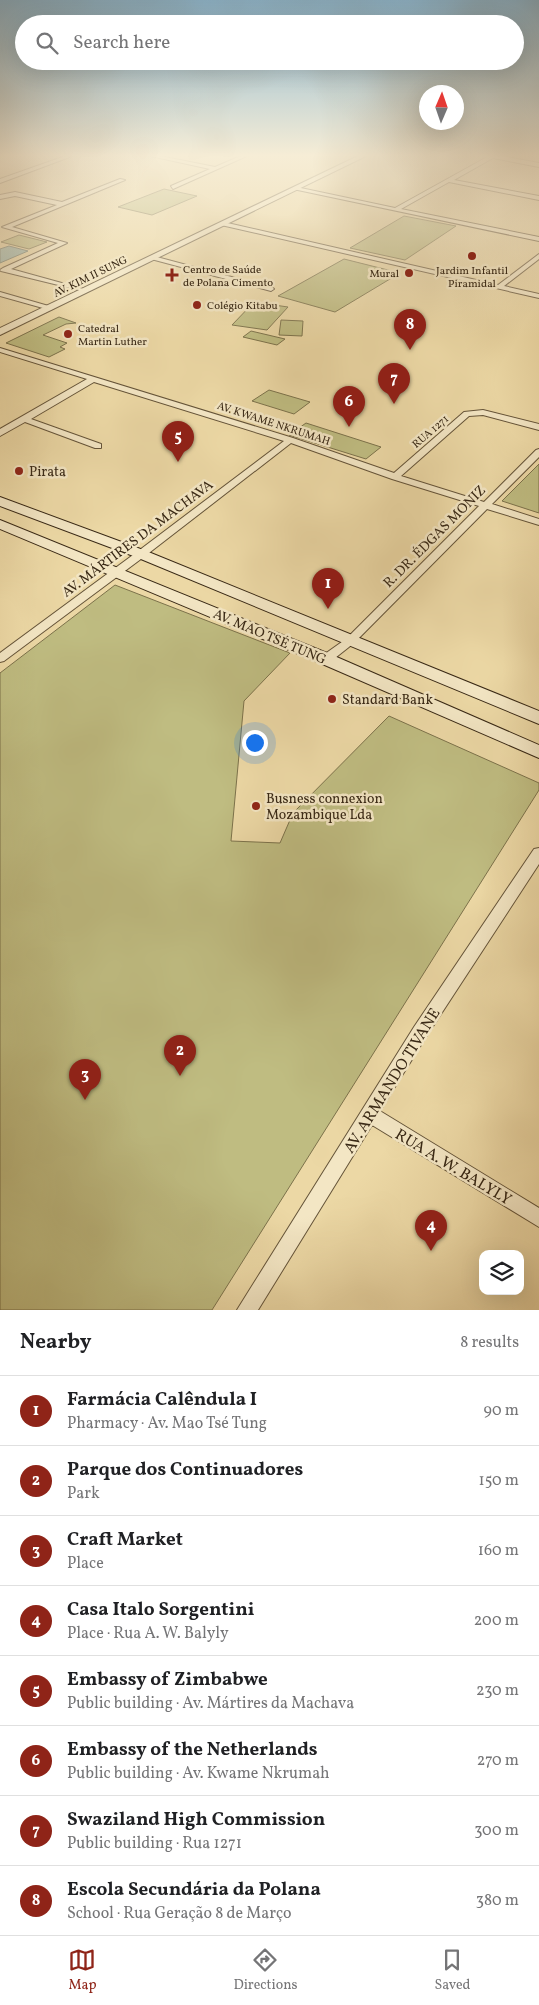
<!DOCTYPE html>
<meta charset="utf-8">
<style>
:root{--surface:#fff;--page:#f2f2f2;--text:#202124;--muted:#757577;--line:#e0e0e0;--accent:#8f2418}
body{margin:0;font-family:Vollkorn,serif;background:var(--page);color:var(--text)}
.controls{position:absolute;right:15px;bottom:15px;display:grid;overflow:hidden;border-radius:10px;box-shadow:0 5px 20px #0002}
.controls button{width:45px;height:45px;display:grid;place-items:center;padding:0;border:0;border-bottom:1px solid var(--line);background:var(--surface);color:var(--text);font:25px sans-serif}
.compass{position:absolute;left:419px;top:85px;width:45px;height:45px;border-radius:50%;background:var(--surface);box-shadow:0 5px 20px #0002;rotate:2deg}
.you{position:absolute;left:254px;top:742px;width:18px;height:18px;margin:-12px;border:4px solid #fff;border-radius:50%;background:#1a73e8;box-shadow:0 0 0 8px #1a73e833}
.badge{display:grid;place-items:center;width:32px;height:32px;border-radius:50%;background:var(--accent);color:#fff;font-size:16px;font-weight:700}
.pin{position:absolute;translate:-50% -41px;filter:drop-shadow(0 1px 2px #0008)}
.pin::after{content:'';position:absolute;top:26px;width:18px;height:15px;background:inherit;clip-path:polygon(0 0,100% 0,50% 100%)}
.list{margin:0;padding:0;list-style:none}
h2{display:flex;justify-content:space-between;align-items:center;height:65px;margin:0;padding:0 20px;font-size:21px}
h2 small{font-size:16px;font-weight:400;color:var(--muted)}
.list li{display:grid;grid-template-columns:32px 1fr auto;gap:15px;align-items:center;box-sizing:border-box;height:70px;padding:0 20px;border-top:1px solid var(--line)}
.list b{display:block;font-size:19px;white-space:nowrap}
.list p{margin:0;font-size:16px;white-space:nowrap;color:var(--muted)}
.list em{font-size:16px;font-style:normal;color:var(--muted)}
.icon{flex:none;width:28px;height:28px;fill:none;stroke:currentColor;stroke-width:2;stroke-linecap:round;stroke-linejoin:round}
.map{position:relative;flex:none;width:539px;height:1310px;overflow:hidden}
.search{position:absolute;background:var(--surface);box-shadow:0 5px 20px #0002;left:15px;right:15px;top:15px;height:55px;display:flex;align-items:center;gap:12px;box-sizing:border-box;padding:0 18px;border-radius:28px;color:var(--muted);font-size:19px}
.sheet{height:625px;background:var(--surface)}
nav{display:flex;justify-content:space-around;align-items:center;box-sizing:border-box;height:70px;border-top:1px solid var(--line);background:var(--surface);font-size:14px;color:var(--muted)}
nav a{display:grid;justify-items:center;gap:2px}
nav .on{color:var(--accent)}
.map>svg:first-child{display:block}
</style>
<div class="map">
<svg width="539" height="1310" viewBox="0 0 539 1310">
<rect width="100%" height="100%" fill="#ecd8a5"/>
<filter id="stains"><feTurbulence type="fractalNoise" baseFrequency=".004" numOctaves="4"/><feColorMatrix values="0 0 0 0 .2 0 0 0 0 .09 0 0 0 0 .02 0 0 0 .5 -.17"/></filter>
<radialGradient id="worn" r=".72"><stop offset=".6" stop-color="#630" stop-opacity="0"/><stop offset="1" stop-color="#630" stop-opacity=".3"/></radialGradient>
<path fill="#bfbc81" stroke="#7c724b" d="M164,189l33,7 -45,19 -34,-8z
M404,216l52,10 -51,34 -55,-12z
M19,235l28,7 -18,7 -28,-7z
M344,259l56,14 -65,39 -57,-16z
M254,302l34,5 -21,23 -35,-5z
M59,317l17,6 -10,1 -23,11 24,8 -7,4 5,2 -16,8 -43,-14z
M281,320l22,1 -1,15 -23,-1z
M251,331l34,8 -8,6 -34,-8z
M269,390l41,12 -16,12 -42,-13z
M306,423l75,24 -15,12 -77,-24z
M539,464v49l-37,-12z
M115,585l175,68 -46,48 -13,140 49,2 13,-30 96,-97 150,67v7l-327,520h-212v-637z"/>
<path fill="#9bb8af" stroke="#737e71" d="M9,246l19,5 -28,12v-14z"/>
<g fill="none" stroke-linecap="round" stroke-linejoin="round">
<defs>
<path id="minor" d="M68,155h7l-75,28v-4z
M146,155h9l60,12 28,-12h6l-76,34 -2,-3 39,-17z
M484,155h12l43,8v4l-46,-9 -39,22 85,16v4l-90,-18 -48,27 138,28v4l-246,-52 3,-2 99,21 92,-51z
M120,179l5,1 -113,47 55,16 -56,26 76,21v2l-86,-21 -1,-1 3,-2 55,-25 -56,-16 55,-22 -42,-9 -15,3v-4l15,-3 47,10z
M223,222l275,63 41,-31v5l-35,27 35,8v4l-318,-73v-2z
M153,256l120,32 1,1 -3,2 -120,-32v-2z
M0,292l52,15 2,1 -4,2 -50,-14z
M0,348l293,90 101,35 70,-61 19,-2 56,14v6l-56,-15 -14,1 -68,60 83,26 52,-52 3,-1v8l-47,47 47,15v6l-52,-16 -133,134 -24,19h-8l-2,-3 2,-3 24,-17 133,-133 -87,-27 -101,-36 -146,113 -141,105 -4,1v-9l137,-101 147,-111 -190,-59 -63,37 70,25v4h-6l-70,-26 -25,14v-7l87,-50 -87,-27z
M539,848v16l-113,173 -46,74 159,97v19l-167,-102 -114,185h-21l177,-283 120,-178z"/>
<path id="tertiary" d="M360,155h8l-368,180v-7z"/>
<path id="secondary" d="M0,497l146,54 393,160v13l-403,-167 -136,-51z
M0,520l332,135 207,90v13l-219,-95 -320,-134z"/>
</defs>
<use href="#minor" stroke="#655439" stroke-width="2"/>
<use href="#tertiary" stroke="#655439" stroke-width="2"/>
<use href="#secondary" stroke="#382815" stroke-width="2"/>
<use href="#minor" fill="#f3e6c4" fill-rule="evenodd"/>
<use href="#tertiary" fill="#f3e6c4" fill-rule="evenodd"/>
<use href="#secondary" fill="#f3e6c4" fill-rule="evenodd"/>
</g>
<linearGradient id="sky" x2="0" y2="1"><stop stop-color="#89b6d1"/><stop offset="0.46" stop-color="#f6edd6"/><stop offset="1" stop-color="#f6edd6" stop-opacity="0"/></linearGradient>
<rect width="539" height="338" fill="url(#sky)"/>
<g fill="#8f2418" stroke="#f3e6c4" stroke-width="2">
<circle cx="472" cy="256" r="5"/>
<circle cx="409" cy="273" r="5"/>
<path d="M169.5 267.5h5v5h5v5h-5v5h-5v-5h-5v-5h5z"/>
<circle cx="197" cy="305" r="5"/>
<circle cx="68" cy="334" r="5"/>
<circle cx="19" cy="471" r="5"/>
<circle cx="332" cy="699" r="5"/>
<circle cx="256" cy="806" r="5"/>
</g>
<g text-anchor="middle" stroke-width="5" stroke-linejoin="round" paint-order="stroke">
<g font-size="11" fill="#382815" stroke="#f3e6c4" text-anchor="start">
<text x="183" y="273">Centro de Saúde<tspan x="183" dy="13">de Polana Cimento</tspan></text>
<text x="472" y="274" text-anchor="middle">Jardim Infantil<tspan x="472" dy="13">Piramidal</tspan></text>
<text x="399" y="277" text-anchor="end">Mural</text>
<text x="207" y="309">Colégio Kitabu</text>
<text x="78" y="332">Catedral<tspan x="78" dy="13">Martin Luther</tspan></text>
</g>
<g font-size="11" fill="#382815" stroke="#f3e6c4">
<text transform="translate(90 276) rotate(-26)" y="4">AV. KIM II SUNG</text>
<text transform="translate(274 423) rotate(18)" y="4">AV. KWAME NKRUMAH</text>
<text transform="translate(430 431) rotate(-41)" y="4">RUA 1271</text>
</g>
<g font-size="14" fill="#382815" stroke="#f3e6c4" text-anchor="start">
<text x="29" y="476">Pirata</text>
<text x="342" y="704">Standard Bank</text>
<text x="266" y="803">Busness connexion<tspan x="266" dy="16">Mozambique Lda</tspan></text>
</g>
<g font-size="14" fill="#382815" stroke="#f3e6c4">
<text transform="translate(434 536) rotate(-45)" y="5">R. DR. ÉDGAS MONIZ</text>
<text transform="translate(137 538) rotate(-37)" y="5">AV. MÁRTIRES DA MACHAVA</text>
<text transform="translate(270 636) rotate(23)" y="5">AV. MAO TSÉ TUNG</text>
</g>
<g font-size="16" fill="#382815" stroke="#f3e6c4">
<text transform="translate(391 1080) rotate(-58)" y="6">AV. ARMANDO TIVANE</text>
<text transform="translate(454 1166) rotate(31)" y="6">RUA A. W. BALYLY</text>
</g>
</g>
<rect width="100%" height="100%" filter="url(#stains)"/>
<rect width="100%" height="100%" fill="url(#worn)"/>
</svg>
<div class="controls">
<button><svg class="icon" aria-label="layers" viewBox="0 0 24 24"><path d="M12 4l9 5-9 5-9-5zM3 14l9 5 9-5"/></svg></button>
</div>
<svg class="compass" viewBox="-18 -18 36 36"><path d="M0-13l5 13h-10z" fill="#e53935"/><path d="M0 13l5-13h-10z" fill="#757577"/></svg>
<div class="you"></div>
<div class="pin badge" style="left:328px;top:609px">1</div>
<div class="pin badge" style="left:180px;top:1076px">2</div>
<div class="pin badge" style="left:85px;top:1100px">3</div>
<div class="pin badge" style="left:431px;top:1251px">4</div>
<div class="pin badge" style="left:178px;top:462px">5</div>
<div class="pin badge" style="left:349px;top:427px">6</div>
<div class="pin badge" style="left:394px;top:404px">7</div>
<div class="pin badge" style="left:410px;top:350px">8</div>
<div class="search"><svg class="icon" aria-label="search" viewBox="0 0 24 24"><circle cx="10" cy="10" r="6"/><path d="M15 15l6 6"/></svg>Search here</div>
</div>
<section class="sheet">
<h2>Nearby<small>8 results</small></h2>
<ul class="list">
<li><span class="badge">1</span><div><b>Farmácia Calêndula I</b><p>Pharmacy · Av. Mao Tsé Tung</p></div><em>90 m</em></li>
<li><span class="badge">2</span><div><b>Parque dos Continuadores</b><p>Park</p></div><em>150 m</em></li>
<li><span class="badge">3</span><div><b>Craft Market</b><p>Place</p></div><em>160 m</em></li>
<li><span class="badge">4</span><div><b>Casa Italo Sorgentini</b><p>Place · Rua A. W. Balyly</p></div><em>200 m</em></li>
<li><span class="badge">5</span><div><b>Embassy of Zimbabwe</b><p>Public building · Av. Mártires da Machava</p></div><em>230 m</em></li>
<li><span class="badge">6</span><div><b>Embassy of the Netherlands</b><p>Public building · Av. Kwame Nkrumah</p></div><em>270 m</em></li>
<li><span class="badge">7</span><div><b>Swaziland High Commission</b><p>Public building · Rua 1271</p></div><em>300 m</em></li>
<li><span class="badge">8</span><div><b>Escola Secundária da Polana</b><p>School · Rua Geração 8 de Março</p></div><em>380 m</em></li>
</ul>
</section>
<nav>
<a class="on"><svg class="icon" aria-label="map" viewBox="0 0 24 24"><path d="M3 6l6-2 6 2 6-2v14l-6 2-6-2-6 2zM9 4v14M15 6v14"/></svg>Map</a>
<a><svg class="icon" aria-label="directions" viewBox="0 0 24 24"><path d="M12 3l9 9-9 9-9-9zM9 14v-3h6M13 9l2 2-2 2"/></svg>Directions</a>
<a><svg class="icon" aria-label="saved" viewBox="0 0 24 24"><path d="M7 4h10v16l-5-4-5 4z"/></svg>Saved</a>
</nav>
